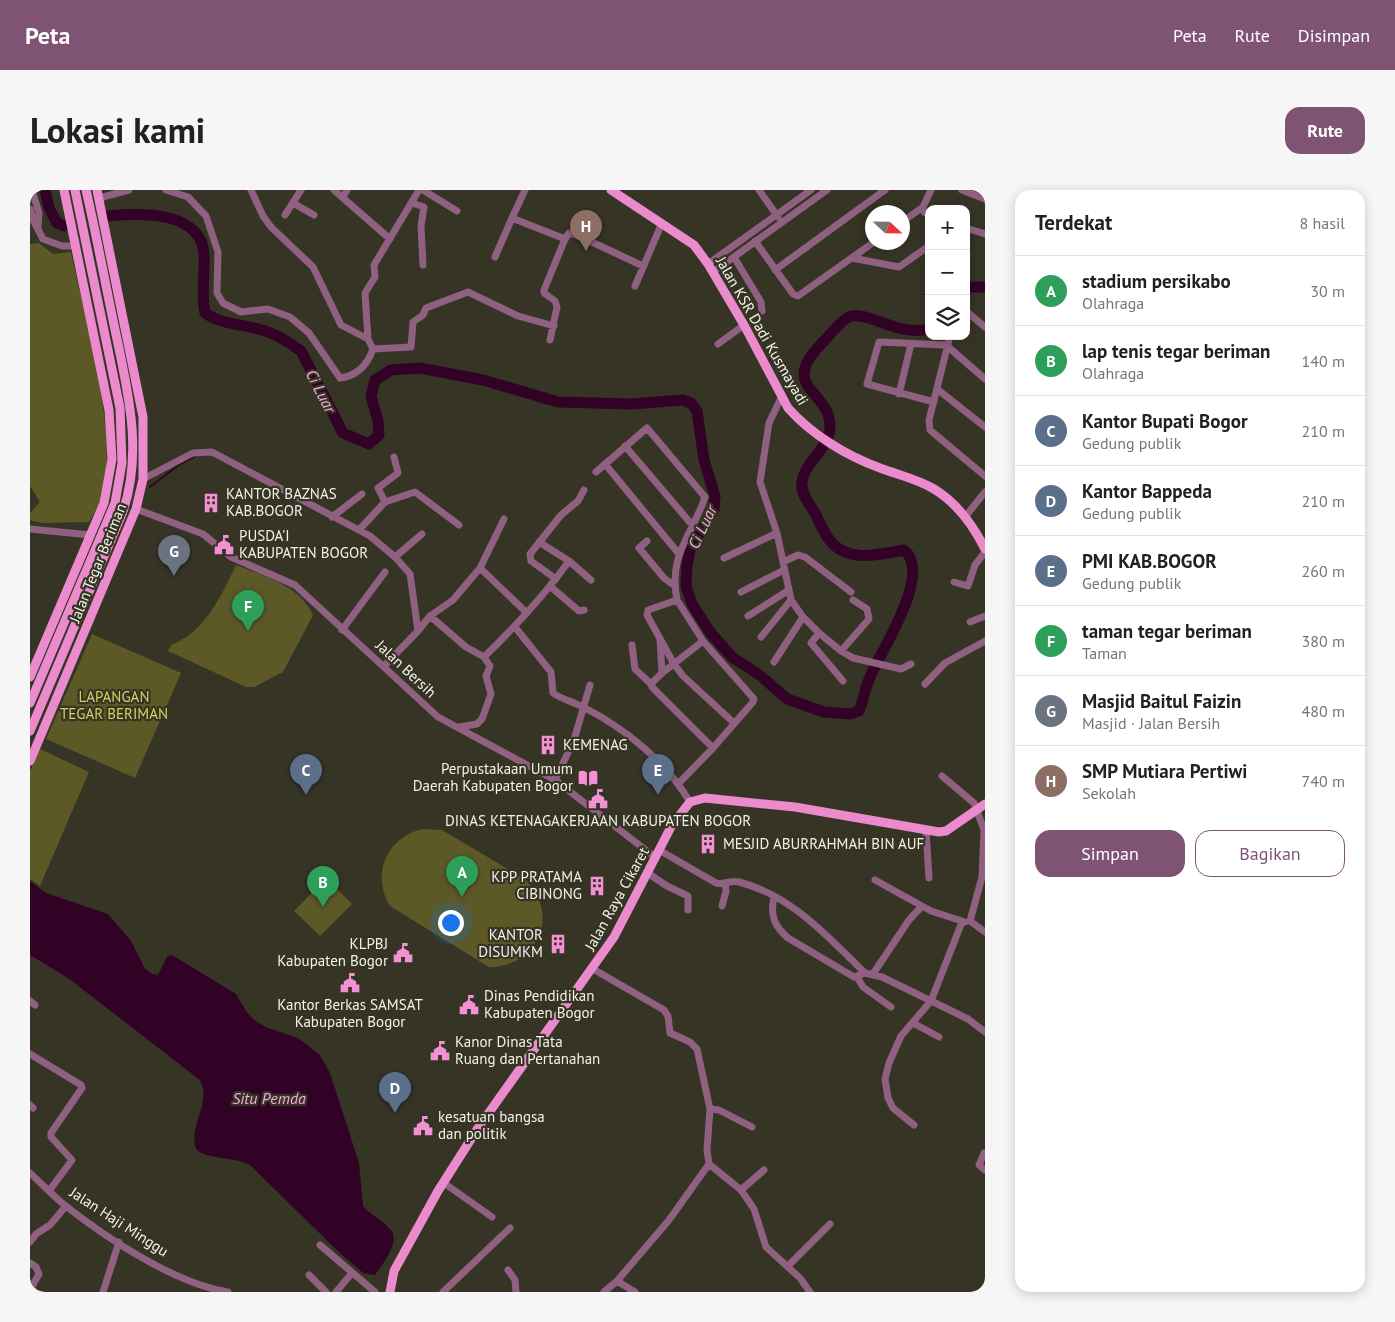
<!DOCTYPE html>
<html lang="id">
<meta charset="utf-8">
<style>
:root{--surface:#fff;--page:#f6f6f6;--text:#202124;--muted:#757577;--line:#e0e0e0;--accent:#7f5373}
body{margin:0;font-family:"PT Sans",sans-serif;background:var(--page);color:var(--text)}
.controls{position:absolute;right:15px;top:15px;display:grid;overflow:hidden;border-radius:10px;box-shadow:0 2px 12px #0003}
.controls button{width:45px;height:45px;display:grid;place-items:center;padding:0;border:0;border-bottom:1px solid var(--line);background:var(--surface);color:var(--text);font:25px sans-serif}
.compass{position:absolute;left:835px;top:15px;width:45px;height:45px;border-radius:50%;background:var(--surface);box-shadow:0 2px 12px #0003;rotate:112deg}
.you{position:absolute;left:420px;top:732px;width:18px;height:18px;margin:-12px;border:4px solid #fff;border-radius:50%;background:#1a73e8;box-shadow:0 0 0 8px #1a73e833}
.badge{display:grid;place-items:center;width:32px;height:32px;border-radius:50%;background:var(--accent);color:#fff;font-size:16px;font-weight:700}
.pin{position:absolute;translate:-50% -41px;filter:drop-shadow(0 1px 2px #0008)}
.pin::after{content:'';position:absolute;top:26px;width:18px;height:15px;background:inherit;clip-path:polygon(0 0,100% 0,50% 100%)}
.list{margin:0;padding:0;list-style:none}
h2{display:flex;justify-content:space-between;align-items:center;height:65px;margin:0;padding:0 20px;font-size:21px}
h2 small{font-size:16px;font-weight:400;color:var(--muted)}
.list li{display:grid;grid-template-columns:32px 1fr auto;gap:15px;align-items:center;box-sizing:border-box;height:70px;padding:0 20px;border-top:1px solid var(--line)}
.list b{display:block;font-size:19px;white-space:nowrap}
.list p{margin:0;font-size:16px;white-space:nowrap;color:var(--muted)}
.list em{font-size:16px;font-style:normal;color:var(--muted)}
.actions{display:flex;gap:10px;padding:15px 20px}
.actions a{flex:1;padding:11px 0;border:1px solid var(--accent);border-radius:15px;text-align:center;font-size:18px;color:var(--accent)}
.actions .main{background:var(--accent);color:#fff}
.icon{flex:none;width:28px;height:28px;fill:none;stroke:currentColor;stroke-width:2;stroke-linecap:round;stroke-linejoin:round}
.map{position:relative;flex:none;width:955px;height:1102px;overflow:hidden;border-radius:15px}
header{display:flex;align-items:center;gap:30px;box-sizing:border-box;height:70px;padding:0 25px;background:var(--accent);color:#fff}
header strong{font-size:24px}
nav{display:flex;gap:28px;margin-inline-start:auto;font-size:18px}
.intro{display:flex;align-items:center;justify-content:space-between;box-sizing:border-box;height:120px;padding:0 30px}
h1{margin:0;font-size:35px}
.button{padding:12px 22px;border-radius:15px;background:var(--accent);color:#fff;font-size:18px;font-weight:700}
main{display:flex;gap:30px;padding:0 30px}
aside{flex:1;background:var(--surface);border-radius:15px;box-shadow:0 2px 12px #0003}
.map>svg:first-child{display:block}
</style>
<header>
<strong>Peta</strong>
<nav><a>Peta</a><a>Rute</a><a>Disimpan</a></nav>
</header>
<div class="intro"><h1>Lokasi kami</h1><a class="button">Rute</a></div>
<main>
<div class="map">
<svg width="955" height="1102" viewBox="0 0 955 1102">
<rect width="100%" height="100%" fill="#353425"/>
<path fill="#5c5927" d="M9,53l14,11 18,-2c13,62 50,189 30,246 -2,9 -8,17 -12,24l-47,1 -12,-3v-7l10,-11 -10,-16v-242z
M206,375c28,11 64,21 77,50l-30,57 -29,15h-8l-78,-36 3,-6c34,-13 50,-49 65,-80z
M62,444l89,39 -46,105 -89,-39z
M10,559l49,23 -49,114 -10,-7v-108z
M392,639l20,1 81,48c39,34 16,89 -34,89l-99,-61c-19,-31 -4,-68 32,-77z
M296,688l26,26 -32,32 -26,-25z"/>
<path fill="#310226" d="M0,691l16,12 62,21 23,27 14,28 7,5 6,1 9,-18 5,-2 64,39 10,17 8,9 14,8 30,10 22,17 10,18 29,90 4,43c8,9 19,14 27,23 12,12 -8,35 -15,46l-12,-2 -21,-18 -92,-90c-17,-9 -43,-5 -54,-16 -8,-24 16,-46 4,-69l-132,-102 -38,-23z"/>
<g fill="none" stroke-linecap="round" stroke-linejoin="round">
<path stroke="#310226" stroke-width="2" d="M120,297l30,-23 15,-8"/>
<path stroke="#310226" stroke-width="11" d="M15,0l4,18 8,15 7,3
M78,26c31,-3 94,-6 96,39 1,20 -3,38 1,58 17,12 38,11 57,17 15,4 27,12 39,21l42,82 26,11 10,-9 -1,-14 -7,-25 4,-16 16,-10 29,-2 63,12 75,22 74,2 51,-4 8,3 6,8 7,49 11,36 -1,13 -24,41 -3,16 -1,20 6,18 18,28 22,25 29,19 26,23 37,13 26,2 9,-3c5,-12 6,-24 12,-36 11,-26 62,-102 33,-125 -24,4 -53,13 -72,-7 -7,-7 -12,-20 -17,-30 -5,-8 -15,-20 -13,-31 2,-19 26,-33 28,-53 2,-41 -55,-39 -6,-88 7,-7 16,-20 25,-24 19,-7 48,20 80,12
M936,97h19"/>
<path stroke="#906080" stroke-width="7" d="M2,0l7,23 -1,14
M136,0l22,7 18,19 12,36 -1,41 6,10 18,9 27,-3 22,8 19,16 31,45c17,-2 27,-12 33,-29
M221,0l12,26 8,11 42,40 28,58 27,14 5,10 38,-2 2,-25 10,-7 3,-7 42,-16 50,24 36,10
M304,0l56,49
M393,0l34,21
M729,0l19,27
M932,0l23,9
M953,0l2,1
M313,7l4,-7
M69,8l30,-8
M263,13l21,12
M382,13l12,4 -3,19 2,39
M893,17l1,5 5,3
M0,19l3,11 10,19 19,7h14
M255,25l16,-25
M482,28l13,-28
M872,32l21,-15 8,-17
M936,38l19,6
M725,51l38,53 5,2 76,-54
M465,67l17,-39 53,21 4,-6 8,2 66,31
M704,67l27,45 1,9
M822,68l47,9 30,-21
M678,74l103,-74
M745,80l110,-80
M683,82l114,-82
M605,96l27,-63
M936,121l19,16
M920,146l-21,84 1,10 55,46
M338,149l-3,-46 10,-16 -1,-12 45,-75
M520,150l7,-33 -2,-6 -11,-8v-3l21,-51
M688,154l26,-19
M907,199l48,38
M869,204l12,-50
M752,206l-13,27 -9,59 17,51 14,67 12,17 16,16 22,18 12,7 48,11 10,-5
M904,212l-67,-18 12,-42 67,3 39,34
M595,256l68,80
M575,274l74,90
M566,282l51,-44 58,69c-13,39 -37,57 -28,103
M113,289l50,-26 19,-1 158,84 25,21 15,17 8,57 -34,35
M355,312l30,-10 44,33
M106,319l67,25 28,23 64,28 143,132 117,63 101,78
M302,327l30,-23
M935,327l20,-25
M474,329l-24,49 47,45
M0,339l60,6
M329,340l26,-28 -7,-14 20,-15 -4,-16
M617,351l-8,7 25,30 11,8
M509,352l30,19 22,19
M365,367l27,-23
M694,368l53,-25
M753,372l15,-7 7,2 46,35
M526,389l-25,-18 -1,-7 31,-39 17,-14 6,-11
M924,392l14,4 7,-21 10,-13
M521,397l28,24 5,-1
M711,402l43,-22
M400,426l36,31 18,10c31,-30 60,-61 85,-96
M718,426l41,-26
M940,432l15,-6
M485,437l36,45 2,21c10,7 21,9 32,15 41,21 81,54 105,94
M312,440l43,-58
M388,441l12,-15 23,-16 27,-32
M789,443l-8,10 32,38
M731,447l30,-37
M630,449l2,34 -11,11 1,3 61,61
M602,455l3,24 16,15
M811,461l28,-32 -2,-10 -14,-9
M744,472l29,-45
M632,483l41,-32
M895,494l20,-21 40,-22
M429,537l18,-3 5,-5 9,-25 -5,-18 4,-10 -6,-9
M912,586l32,27 10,27 -2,47 -12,44
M525,590l19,-40 16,-55
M649,593l34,-35 40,-46 1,-3 -51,-58 -26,-41 -29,10 -1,5 27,49 9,12 51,47
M896,641l3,47
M629,660l57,33c9,2 14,-3 23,-1 52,13 89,55 126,91
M619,684l18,12 21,10v14
M845,690l56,31 34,11
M744,707c-4,18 0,29 14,41l66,39 11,-4 17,4 86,42 17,13
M692,716l4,-15 -1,-7
M940,731l15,11
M563,779l71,41 4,6 2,17 20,9 7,7 13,60 -3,41 2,14
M843,784l36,-54 13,-14
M827,787l6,10 28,20
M0,811l5,4
M883,833l26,14
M0,864l51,31 1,3 -31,45v4l21,23 -23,31
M0,915l3,3
M680,919l9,1 33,17
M884,935l-21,-17 -5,-10 -3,-19 4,-16 12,-27 30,-35 31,-79
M954,963l-5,12 6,5
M679,974l32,26 13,19 12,38 34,31 10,14
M0,983c12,11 24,24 37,34 41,32 109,77 161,85
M414,993l48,34
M711,1000l23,-20
M0,1052l6,-8 14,-9 16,-19
M290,1055l55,47
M0,1073l6,4 3,7 -9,16
M758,1076l42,-42
M478,1080l7,10 1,12
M279,1085l17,17
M587,1091l18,11
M73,1102l16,-50
M306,1102l16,-19
M413,1102l67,-64
M574,1102l13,-11 52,-61 40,-56"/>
<path stroke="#eb8acc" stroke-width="9" d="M581,0l83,55 14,19 36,61 44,83c24,27 59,48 92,60 18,7 37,11 54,21 23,14 39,36 51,60
M0,487l74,-174 8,-44 -3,-49 -45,-220
M0,513l85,-200 7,-40 -2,-55 -45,-218
M0,541l92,-217c23,-64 4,-130 -9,-194 -9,-43 -17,-87 -27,-130
M0,571l106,-252 7,-30v-62l-46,-227
M360,1102l4,-21 44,-80 40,-63 136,-191 58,-112 18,-23 15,-4 90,9 144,25 7,-1 39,-27"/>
</g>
<defs>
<symbol id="building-bare" viewBox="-9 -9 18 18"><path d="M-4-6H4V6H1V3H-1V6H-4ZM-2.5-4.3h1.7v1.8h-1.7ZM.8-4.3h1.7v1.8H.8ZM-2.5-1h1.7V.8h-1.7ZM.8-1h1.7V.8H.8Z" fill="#f491d4" stroke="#353425" stroke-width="2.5" paint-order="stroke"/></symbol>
<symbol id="civic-bare" viewBox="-9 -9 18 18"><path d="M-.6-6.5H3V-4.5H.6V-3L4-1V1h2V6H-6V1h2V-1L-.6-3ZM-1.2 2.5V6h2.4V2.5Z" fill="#f491d4" stroke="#353425" stroke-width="2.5" paint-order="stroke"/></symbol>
<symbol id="library-bare" viewBox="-9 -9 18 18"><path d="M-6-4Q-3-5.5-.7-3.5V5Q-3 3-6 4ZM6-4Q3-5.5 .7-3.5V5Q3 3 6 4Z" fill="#f491d4" stroke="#353425" stroke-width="2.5" paint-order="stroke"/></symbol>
</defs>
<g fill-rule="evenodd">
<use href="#building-bare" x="167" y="299" width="28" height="28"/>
<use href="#civic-bare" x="180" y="341" width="28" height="28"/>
<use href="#building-bare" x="504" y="541" width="28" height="28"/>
<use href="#library-bare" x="544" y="574" width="28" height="28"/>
<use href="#civic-bare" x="554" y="595" width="28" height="28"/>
<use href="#building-bare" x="664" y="640" width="28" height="28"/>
<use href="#building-bare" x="553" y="682" width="28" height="28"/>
<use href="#building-bare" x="514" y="740" width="28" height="28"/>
<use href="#civic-bare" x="359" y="749" width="28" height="28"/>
<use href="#civic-bare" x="306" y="779" width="28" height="28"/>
<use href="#civic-bare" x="425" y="801" width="28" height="28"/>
<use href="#civic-bare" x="396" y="847" width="28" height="28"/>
<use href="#civic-bare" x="379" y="922" width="28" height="28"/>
</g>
<g text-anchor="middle" stroke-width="4.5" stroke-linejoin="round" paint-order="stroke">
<g font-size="15" fill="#f2f2e8" stroke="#353425">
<text transform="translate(732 141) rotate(60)" y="5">Jalan KSR Dadi Kusmayadi</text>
<text transform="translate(68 373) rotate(-68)" y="5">Jalan Tegar Beriman</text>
<text transform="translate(376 479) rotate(43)" y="5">Jalan Bersih</text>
<text transform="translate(587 709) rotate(-61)" y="5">Jalan Raya Cikaret</text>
<text transform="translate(89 1032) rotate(33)" y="5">Jalan Haji Minggu</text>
</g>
<g font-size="15" fill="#f2f2e8" stroke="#353425" text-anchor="start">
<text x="196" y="309">KANTOR BAZNAS<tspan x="196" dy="17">KAB.BOGOR</tspan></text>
<text x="209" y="351">PUSDA'I<tspan x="209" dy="17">KABUPATEN BOGOR</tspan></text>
<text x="533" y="560">KEMENAG</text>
<text x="543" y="584" text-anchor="end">Perpustakaan Umum<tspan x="543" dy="17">Daerah Kabupaten Bogor</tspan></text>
<text x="568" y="636" text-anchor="middle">DINAS KETENAGAKERJAAN KABUPATEN BOGOR</text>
<text x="693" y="659">MESJID ABURRAHMAH BIN AUF</text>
<text x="552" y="692" text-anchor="end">KPP PRATAMA<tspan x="552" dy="17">CIBINONG</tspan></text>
<text x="513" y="750" text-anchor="end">KANTOR<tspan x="513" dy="17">DISUMKM</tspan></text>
<text x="358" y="759" text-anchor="end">KLPBJ<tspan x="358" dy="17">Kabupaten Bogor</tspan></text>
<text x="454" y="811">Dinas Pendidikan<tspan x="454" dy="17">Kabupaten Bogor</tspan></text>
<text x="320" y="820" text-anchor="middle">Kantor Berkas SAMSAT<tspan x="320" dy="17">Kabupaten Bogor</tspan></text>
<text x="425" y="857">Kanor Dinas Tata<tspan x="425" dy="17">Ruang dan Pertanahan</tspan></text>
<text x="408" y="932">kesatuan bangsa<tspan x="408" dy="17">dan politik</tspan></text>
</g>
<g font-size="15" fill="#d8d25e" stroke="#353425">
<text x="84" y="512">LAPANGAN<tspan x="84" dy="17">TEGAR BERIMAN</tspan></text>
</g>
<g font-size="16" font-style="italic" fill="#f6a9dc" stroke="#353425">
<text transform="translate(291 201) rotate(63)" y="6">Ci Luar</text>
<text transform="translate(672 337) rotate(-65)" y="6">Ci Luar</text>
<text x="239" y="914">Situ Pemda</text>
</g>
</g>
</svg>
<div class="controls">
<button>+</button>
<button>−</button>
<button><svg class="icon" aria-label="layers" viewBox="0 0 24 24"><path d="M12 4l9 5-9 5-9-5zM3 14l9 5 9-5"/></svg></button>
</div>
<svg class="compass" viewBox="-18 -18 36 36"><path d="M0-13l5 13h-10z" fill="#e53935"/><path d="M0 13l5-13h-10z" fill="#757577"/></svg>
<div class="you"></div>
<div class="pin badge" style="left:432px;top:707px;background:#2e9e5b">A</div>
<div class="pin badge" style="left:293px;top:717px;background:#2e9e5b">B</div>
<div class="pin badge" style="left:276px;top:605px;background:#5c6f8a">C</div>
<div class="pin badge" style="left:365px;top:923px;background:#5c6f8a">D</div>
<div class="pin badge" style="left:628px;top:605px;background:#5c6f8a">E</div>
<div class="pin badge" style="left:218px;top:441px;background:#2e9e5b">F</div>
<div class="pin badge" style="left:144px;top:386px;background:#6b7280">G</div>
<div class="pin badge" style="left:556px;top:61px;background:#8d6e63">H</div>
</div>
<aside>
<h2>Terdekat<small>8 hasil</small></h2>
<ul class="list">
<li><span class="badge" style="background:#2e9e5b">A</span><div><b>stadium persikabo</b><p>Olahraga</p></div><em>30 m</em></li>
<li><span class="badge" style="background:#2e9e5b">B</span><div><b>lap tenis tegar beriman</b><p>Olahraga</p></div><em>140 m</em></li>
<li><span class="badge" style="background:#5c6f8a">C</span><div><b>Kantor Bupati Bogor</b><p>Gedung publik</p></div><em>210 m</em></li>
<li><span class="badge" style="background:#5c6f8a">D</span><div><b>Kantor Bappeda</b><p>Gedung publik</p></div><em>210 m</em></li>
<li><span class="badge" style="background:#5c6f8a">E</span><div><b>PMI KAB.BOGOR</b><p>Gedung publik</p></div><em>260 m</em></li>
<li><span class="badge" style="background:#2e9e5b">F</span><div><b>taman tegar beriman</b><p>Taman</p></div><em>380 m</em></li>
<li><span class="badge" style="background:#6b7280">G</span><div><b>Masjid Baitul Faizin</b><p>Masjid · Jalan Bersih</p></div><em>480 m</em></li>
<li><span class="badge" style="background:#8d6e63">H</span><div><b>SMP Mutiara Pertiwi</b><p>Sekolah</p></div><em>740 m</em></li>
</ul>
<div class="actions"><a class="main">Simpan</a><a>Bagikan</a></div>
</aside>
</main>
